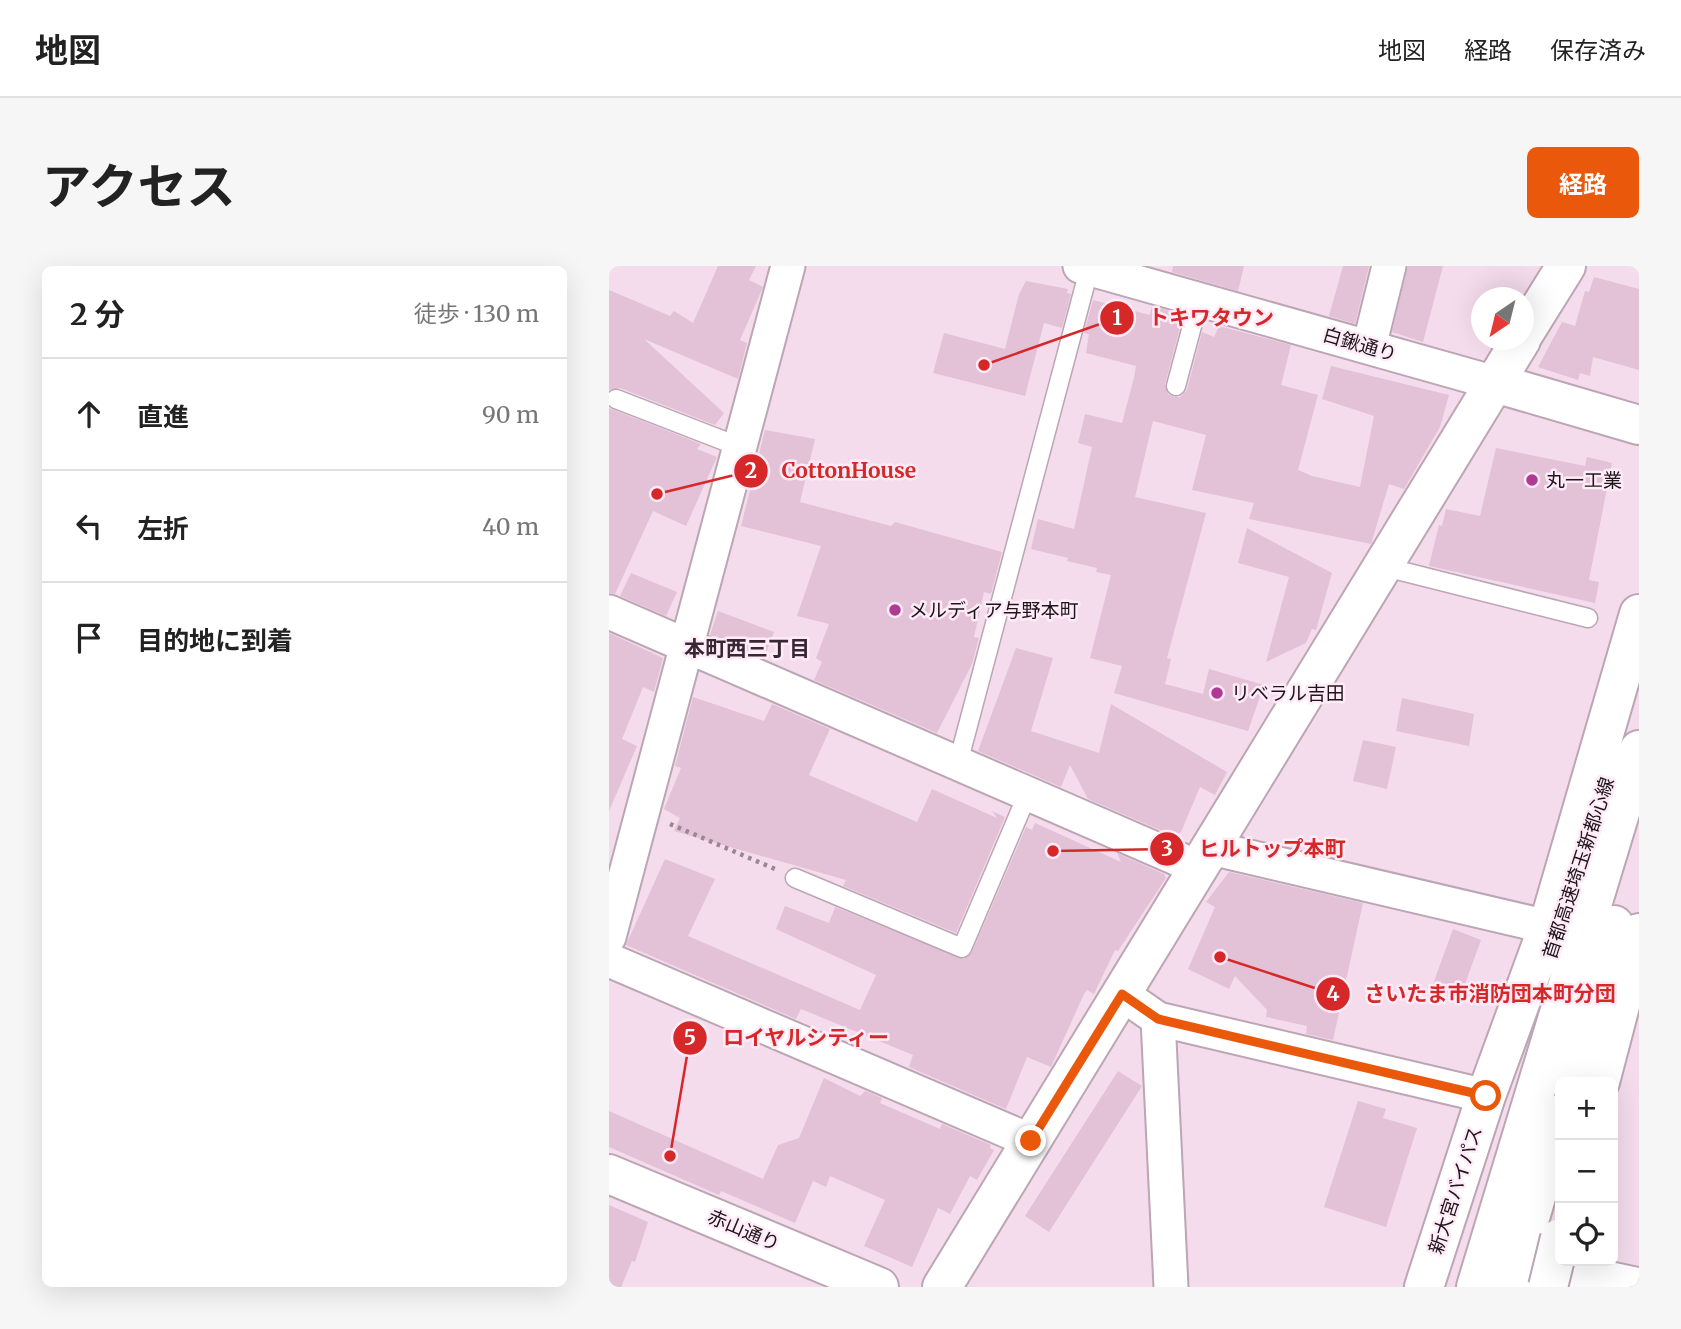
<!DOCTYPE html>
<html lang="ja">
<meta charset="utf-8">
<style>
:root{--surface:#fff;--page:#f6f6f6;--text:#222;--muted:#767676;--line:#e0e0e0;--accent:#ea580c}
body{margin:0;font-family:Merriweather,"Noto Sans JP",serif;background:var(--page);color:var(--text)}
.controls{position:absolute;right:21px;bottom:21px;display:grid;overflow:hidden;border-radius:10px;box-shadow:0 7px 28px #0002}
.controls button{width:63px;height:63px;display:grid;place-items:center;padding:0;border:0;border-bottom:2px solid var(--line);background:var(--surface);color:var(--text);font:35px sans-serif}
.compass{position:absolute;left:862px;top:21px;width:63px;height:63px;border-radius:50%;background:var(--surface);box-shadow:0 7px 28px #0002;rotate:215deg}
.stop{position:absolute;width:21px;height:21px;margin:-16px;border:5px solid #ea580c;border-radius:50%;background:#fff}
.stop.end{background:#ea580c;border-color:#fff;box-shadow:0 2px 7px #0008}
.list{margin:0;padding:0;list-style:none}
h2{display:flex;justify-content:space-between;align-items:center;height:91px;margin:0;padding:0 28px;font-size:30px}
h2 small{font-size:23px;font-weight:400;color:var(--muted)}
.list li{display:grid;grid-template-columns:46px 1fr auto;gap:21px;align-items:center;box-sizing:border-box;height:112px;padding:0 28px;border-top:2px solid var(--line)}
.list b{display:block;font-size:26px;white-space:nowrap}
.list em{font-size:23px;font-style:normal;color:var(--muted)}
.icon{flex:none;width:38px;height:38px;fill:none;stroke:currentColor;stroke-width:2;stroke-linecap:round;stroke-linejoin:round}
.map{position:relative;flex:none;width:1030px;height:1021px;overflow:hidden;border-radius:10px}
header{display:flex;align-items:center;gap:42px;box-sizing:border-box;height:98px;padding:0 35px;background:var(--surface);border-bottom:2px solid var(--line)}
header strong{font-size:33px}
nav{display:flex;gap:38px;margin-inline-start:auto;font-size:24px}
.intro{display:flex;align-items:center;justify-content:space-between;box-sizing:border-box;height:168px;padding:0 42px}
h1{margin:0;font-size:49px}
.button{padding:18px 32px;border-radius:10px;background:var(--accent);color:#fff;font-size:24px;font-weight:700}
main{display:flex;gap:42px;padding:0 42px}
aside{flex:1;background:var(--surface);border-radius:10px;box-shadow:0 7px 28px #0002}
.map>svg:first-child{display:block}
</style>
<header>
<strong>地図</strong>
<nav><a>地図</a><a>経路</a><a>保存済み</a></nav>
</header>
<div class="intro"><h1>アクセス</h1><a class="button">経路</a></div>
<main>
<aside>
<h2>2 分<small>徒歩 · 130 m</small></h2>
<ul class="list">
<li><svg class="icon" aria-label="ahead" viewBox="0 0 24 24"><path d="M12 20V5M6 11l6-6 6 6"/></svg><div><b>直進</b></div><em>90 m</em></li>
<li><svg class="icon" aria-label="left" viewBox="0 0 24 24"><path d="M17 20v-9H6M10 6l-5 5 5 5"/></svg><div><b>左折</b></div><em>40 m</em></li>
<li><svg class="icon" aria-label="arrive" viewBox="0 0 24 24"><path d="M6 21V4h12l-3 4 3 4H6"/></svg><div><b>目的地に到着</b></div></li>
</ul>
</aside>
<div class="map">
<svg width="1030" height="1021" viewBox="0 0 1030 1021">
<rect width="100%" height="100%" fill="#f4dcec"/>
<path fill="#e3c1d7" d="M109,0h38l-7,14 14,7 -23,53 7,3 -9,36 -94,-40 80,74 -9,12 -95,-37 -11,2v-100l61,26 4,-5 19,12z
M564,0h71l-6,25 -66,-19z
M734,0h26l-14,58 -26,-8z
M799,0h35l-20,76 -31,-10z
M985,11l45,12v81l-46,-13 -3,19 -10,-3 -2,7 -40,-13 24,-45 13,4 10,-35 4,1z
M417,15l42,8 -1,4 4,1 -9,34 -18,-5 -19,73 -92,-23 11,-40 61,16 14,-55z
M484,34l57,15 2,-9 25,7 -2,9 6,2 -16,60 3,10 6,3h6l7,-7 15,-58 12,5 5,-11 72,19 -10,40 37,10 -20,75 14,6 48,11 14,-71 -52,-17 9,-33 118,29 -9,32 -36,62 -15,-5 -18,60 -122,-25 5,-16 -62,-13 14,-55 -53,-14 -18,76 71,16 -39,145 4,1 -6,25 38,10 6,-25 55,16 -16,46 -134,-38 8,-27 -32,-8 21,-83 -15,-3 1,-4 -30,-7 1,-3 -37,-9 7,-30 36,10 18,-82 -14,-4 7,-29 37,9 12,-45 2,-12 -50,-13 3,-19 -5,-1z
M0,142l92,36 -4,5 20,8 -31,69 -33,-15 -38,83 -6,-1z
M156,164l50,9 -15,63 91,24 4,-4 107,30 -11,42 -7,-2 -10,45 5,1 -7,26 -35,69 -123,-53 8,-18 -6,-4 13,-34 -32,-8 24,-70 -80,-20z
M887,182l89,18 2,-9 25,6 -23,117 10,2 -4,21 -166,-37 10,-41 3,1 4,-17 34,7z
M638,262l85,45 -16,57 -4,-1 -6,14 -40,19 23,-85 -51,-14z
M22,307l46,19 -11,24 -46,-20z
M109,345l56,21 -10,26 -54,-23z
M0,367l54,25 -9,34 -11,-5 -21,52 15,7 -28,65z
M407,382l37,10 -22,73 68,22 12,-49 116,68 -12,23 -15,-8 -19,45 -7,4 -86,-37 -18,-34 -9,22 -83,-36z
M84,431l71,24 8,-17 58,25 -21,46 108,47 15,-33 65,29 -5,-7 13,6 -49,116 -113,-47 3,-6 -172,-49 6,-13 -16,-9 17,-41 -6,-2z
M793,432l72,16 -5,32 -73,-15z
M754,474l33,7 -9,42 -34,-8z
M426,557l86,39 -4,-9 47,21 2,4 -48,73 -3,-1 -21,44 -7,-4 -3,4 -33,73 -24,-10 -21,52 -97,-42 4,-12 -112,-46 -5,10 -170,-74 39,-86 50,20 -27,57 172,74 16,-35 -100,-46 9,-23 44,17 6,-16 129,52 8,-7 54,-125 6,3z
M620,606l134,31 -30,137 -27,-6 1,-8 -41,-9 1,-7 -32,-34 -6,13 -41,-20 27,-62 -9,-5z
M844,663l28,11 -21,58 -28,-11z
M509,805l24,15 -93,146 -24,-16z
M215,812l36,18 5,-5 17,7 -2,5 60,26 2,-5 49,21 -1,3 4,2 -17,30 -7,-4 -20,38 -12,-6 -26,59 -48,-21 21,-46 -55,-24 -4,11 -13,-6 -18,42 -74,-32 -2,4 -110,-48v-36l154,68 15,-34 21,-7z
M749,835l28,8 -3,9 34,10 -31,99 -62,-20z
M0,939l39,17 -13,40 -3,-1 -11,26h-12z"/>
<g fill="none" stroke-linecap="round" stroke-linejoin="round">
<defs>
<path id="lane" d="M567,120l23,-86
M7,133l124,48
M776,301l203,51
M349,497l132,-497
M186,612l167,70 66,-155"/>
<path id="street" d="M471,0l415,117
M760,81l20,-81
M0,346l590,256
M602,582l337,79
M0,671l179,-671
M0,694l422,181
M513,728l36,25 328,77
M549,753l13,268
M951,1002l79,17"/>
<path id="secondary" d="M914,69l43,-69
M886,117l144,42
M0,908l270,113
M333,1021l579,-947"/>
<path id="highway" d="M961,816l44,-157
M991,816l39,-149
M815,1021l62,-191 62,-169 91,-313
M867,1021l163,-537
M901,1021l50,-173"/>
</defs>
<use href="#lane" stroke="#bca5b4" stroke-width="21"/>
<use href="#street" stroke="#bca5b4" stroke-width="37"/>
<use href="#secondary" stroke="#bca5b4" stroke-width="42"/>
<use href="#highway" stroke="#bca5b4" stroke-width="42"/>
<path stroke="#998793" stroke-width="4.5" stroke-dasharray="3.5 5" stroke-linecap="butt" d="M61,558l105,45"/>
<use href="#lane" stroke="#fff" stroke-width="18"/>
<use href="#street" stroke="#fff" stroke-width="33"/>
<use href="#secondary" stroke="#fff" stroke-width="38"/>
<use href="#highway" stroke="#fff" stroke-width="38"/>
<defs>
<path id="highway-bridge" d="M939,1021l12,-49"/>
</defs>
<use href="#highway-bridge" stroke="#bca5b4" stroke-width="42" stroke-linecap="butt"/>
<use href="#highway-bridge" stroke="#fff" stroke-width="38"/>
</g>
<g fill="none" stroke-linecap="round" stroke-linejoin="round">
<path stroke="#ea580c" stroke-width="9" d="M422,875l91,-147 36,25 328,77"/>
</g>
<g fill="#ae3a93" stroke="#ffebf8" stroke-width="2.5">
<circle cx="923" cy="214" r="7"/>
<circle cx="286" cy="344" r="7"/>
<circle cx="608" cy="427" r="7"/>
</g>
<g text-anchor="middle" stroke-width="5" stroke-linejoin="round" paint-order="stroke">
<g font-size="19" fill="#1d151a" stroke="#ffebf8">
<text transform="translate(751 78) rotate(16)" y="7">白鍬通り</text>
<text transform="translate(969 602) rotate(-72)" y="7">首都高速埼玉新都心線</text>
<text transform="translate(846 924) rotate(-72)" y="7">新大宮バイパス</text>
<text transform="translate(135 964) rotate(23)" y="7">赤山通り</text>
</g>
<g font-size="19" fill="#1d151a" stroke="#ffebf8" text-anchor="start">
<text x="937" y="221">丸一工業</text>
<text x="300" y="351">メルディア与野本町</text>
<text x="622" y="434">リベラル吉田</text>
</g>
<g font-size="21" font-weight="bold" fill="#382632" stroke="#ffebf8">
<text x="138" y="390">本町西三丁目</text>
</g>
</g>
<path fill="none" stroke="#d62828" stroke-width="2.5" d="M375 99L508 52M48 228L142 205M444 585L558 583M611 691L724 728M61 890L81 772"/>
<g fill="#d62828" stroke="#ffebf8" stroke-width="2.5">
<circle cx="375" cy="99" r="7"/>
<circle cx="48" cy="228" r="7"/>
<circle cx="444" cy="585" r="7"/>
<circle cx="611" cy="691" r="7"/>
<circle cx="61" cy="890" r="7"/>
<circle cx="508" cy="52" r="18"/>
<circle cx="142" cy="205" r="18"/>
<circle cx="558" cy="583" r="18"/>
<circle cx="724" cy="728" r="18"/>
<circle cx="81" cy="772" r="18"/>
</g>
<g font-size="21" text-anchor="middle" font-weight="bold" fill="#fff">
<text x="508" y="59">1</text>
<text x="142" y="212">2</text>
<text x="558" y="590">3</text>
<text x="724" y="735">4</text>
<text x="81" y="779">5</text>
</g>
<g font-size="21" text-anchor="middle" font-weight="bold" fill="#d62828" stroke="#ffebf8" stroke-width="5" stroke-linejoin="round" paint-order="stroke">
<text x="602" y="59">トキワタウン</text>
<text x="240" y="212">CottonHouse</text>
<text x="663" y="590">ヒルトップ本町</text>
<text x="881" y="735">さいたま市消防団本町分団</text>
<text x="197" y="779">ロイヤルシティー</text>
</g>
</svg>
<div class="controls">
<button>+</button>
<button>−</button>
<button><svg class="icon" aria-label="locate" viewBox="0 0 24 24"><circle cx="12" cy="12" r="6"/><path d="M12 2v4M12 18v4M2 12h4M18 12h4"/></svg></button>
</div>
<svg class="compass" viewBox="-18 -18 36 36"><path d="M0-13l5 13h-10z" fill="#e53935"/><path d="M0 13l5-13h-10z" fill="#767676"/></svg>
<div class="stop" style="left:877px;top:830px"></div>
<div class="stop end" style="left:422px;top:875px"></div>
</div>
</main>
